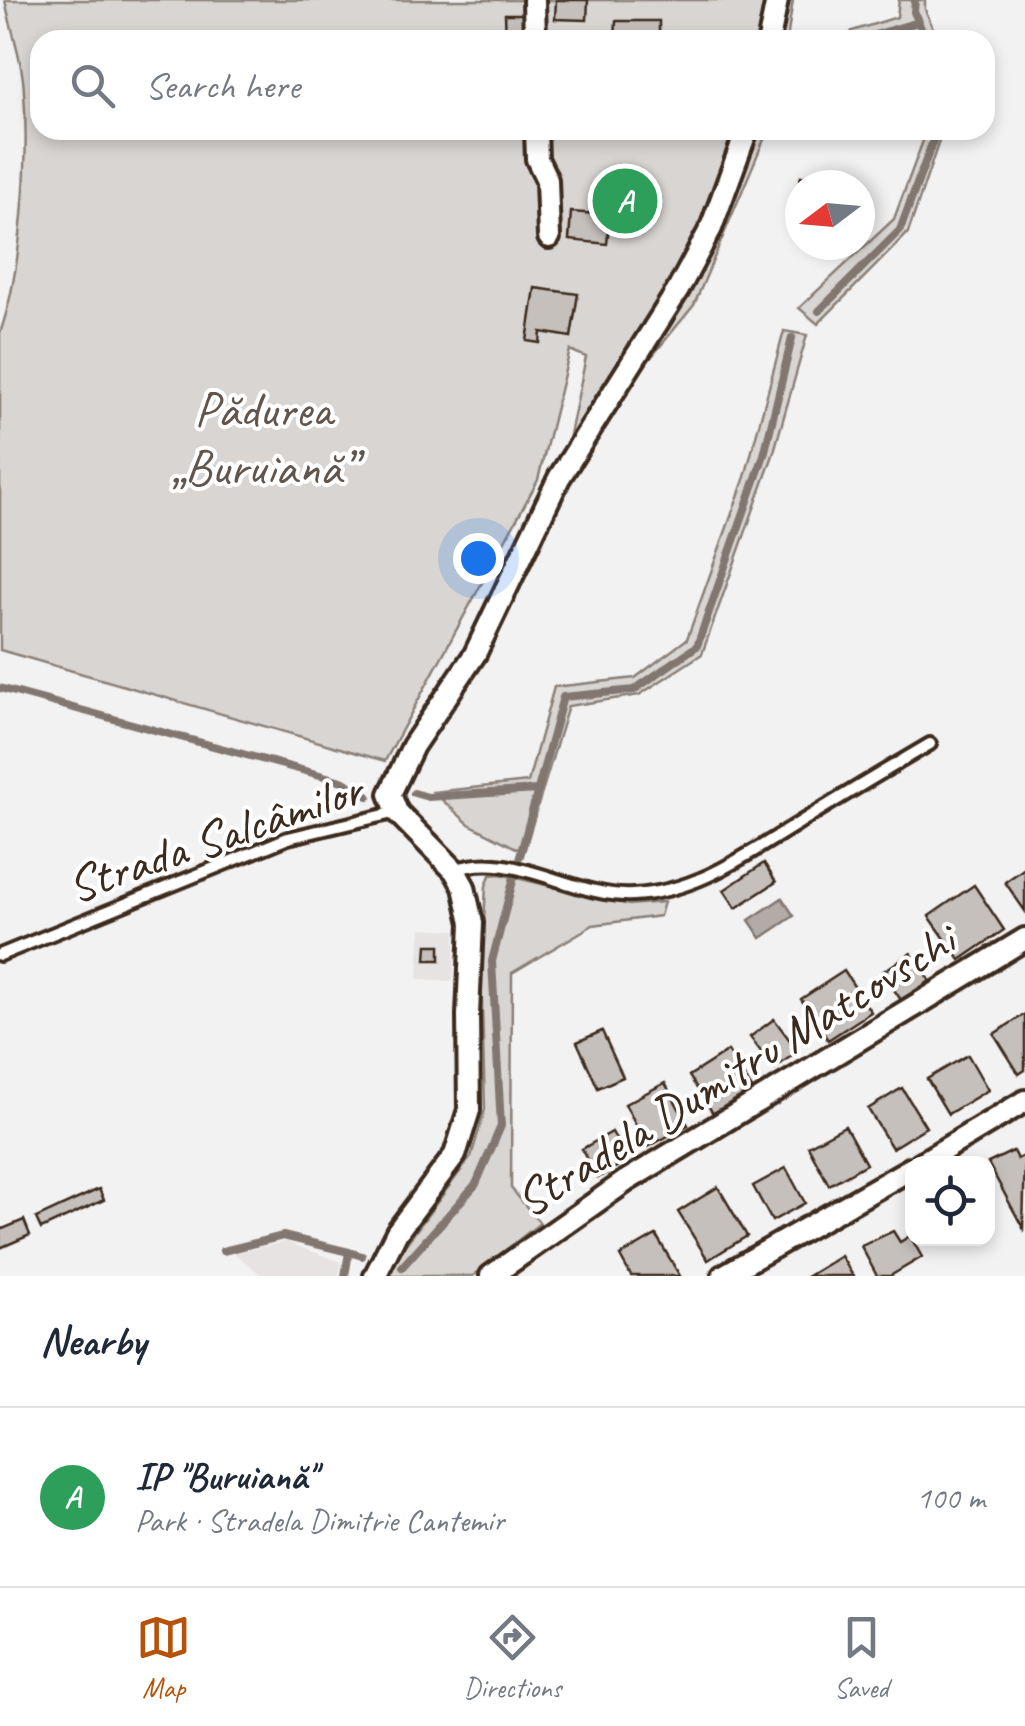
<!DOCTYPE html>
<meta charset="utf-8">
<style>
:root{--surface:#fff;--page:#f2f2f3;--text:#1f2937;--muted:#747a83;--line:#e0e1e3;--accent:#b45309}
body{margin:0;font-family:Caveat,sans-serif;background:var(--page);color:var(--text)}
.controls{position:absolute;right:30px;bottom:30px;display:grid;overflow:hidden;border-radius:20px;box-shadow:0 5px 15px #0003}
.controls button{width:90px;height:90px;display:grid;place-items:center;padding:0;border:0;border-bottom:2px solid var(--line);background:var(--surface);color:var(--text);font:50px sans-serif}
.compass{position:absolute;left:785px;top:170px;width:90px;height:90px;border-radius:50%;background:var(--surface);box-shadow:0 5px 15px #0003;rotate:254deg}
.you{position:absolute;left:478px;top:558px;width:35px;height:35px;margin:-25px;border:8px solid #fff;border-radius:50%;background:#1a73e8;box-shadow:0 0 0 15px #1a73e833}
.badge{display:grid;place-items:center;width:65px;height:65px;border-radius:50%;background:var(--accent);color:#fff;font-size:32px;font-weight:700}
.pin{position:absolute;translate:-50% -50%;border:5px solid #fff;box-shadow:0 2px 10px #0006}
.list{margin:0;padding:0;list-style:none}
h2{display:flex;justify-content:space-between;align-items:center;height:130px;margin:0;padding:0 40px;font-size:42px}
h2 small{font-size:32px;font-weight:400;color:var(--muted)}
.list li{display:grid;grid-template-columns:65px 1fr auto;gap:30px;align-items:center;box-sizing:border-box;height:180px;padding:0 40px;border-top:2px solid var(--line)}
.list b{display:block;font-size:38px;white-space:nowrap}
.list p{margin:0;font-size:32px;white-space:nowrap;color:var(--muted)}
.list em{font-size:32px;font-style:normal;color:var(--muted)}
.icon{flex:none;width:55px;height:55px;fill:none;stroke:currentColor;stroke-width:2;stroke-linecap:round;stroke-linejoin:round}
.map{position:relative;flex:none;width:1025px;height:1276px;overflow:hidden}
.search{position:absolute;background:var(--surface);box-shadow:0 5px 15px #0003;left:30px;right:30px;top:30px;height:110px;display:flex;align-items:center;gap:25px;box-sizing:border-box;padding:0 35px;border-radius:30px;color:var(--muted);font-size:38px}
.sheet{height:310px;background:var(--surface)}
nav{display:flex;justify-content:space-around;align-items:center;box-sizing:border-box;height:140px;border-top:2px solid var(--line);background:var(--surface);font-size:28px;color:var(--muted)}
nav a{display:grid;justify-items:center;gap:5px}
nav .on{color:var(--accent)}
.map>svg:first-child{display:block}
</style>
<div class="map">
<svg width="1025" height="1276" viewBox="0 0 1025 1276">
<rect width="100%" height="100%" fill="#f3f2f2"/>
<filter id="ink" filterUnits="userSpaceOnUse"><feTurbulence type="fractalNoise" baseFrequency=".01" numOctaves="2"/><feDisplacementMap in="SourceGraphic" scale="20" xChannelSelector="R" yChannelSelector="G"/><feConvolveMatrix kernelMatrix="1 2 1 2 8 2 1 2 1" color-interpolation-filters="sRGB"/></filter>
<g filter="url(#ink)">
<path fill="#e6e3e2" d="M421,928l35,2 -3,51 -35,-2z
M286,1242l55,20 -2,14h-76l-29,-23z"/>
<path fill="#d8d5d2" stroke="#8a8078" stroke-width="2.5" d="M5,0h788l-6,40h-747v90h728l-74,175 -59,72 -15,-6 -54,83 20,-97 -16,-7 -32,130 -153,281 -385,-111v-317c22,-62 29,-175 24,-241 -1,-30 -13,-62 -19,-92z
M899,0h26v9l13,31h-90l4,-9 45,-14z
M927,130h23l-2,9 -8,-1 -32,95 -90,91 -19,-16 95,-89z
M784,331l23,4 -34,120 -71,199 -63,41 -71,11 -44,146 -55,-28 -36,-32 95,-10 26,-95 81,-9 52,-39 58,-162z
M500,874l129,31 35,-3 -4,14 -67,9 -81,48 -1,215 29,35 -67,53h-85l9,-20 74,-99 14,-48 -4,-137 5,-86 4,-11z"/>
<path fill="#b2aba7" stroke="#827770" stroke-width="2.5" d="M782,898l12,18 -33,22 -12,-18z"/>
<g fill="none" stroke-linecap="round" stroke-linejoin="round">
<path stroke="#827770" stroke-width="8" d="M915,0l-1,12 12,28
M858,40l60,-18
M819,311l81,-81 37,-100
M0,688l342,93 26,15
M414,793l14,4 109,-7
M520,856l43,-159 71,-7 63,-44 67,-191 28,-117
M223,1251l60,-15 66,16
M402,1267l74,-83 25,-58 -9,-165 22,-84
M345,1276l4,-24 13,4"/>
</g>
<path fill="#c6c0bd" stroke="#3b2a1e" stroke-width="2.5" d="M556,0h32l-1,20 -32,-1z
M505,14h26v26h-25z
M616,21h43v19h-44z
M801,176l19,5 -1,4h-19v18l-6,-1z
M571,212l39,3 -3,29 -38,-4z
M535,288l43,6 -7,43 -30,-5 -1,11 -13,-2z
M764,863l12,19 -40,26 -12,-18z
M1025,868v43l-20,-29z
M974,885l30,45 -44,30 -31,-44z
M427,945h13v15h-14z
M911,953l19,28 -29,19 -19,-28z
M844,971l27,41 -43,28 -27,-41z
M1025,1014v56l-6,4 -25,-40z
M774,1019l24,32 -24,18 -24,-32z
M602,1031l21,46 -25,11 -21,-46z
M728,1051l25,39 -39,25 -25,-39z
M968,1055l20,35 -40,24 -21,-35z
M665,1083l23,42 -40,22 -23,-43z
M902,1088l24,39 -34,21 -24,-39z
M845,1126l21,38 -37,21 -21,-39z
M612,1132l16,28 -30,18 -16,-29z
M1013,1151l4,8 8,-4 -2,73 -35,-65z
M786,1168l19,35 -33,18 -19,-35z
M718,1187l29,49 -39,24 -30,-48z
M99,1189l5,11 -63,29 -5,-11z
M24,1220l6,15 -30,13v-18z
M893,1231l7,11 10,-6 12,21 -32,19h-13l-16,-30z
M656,1235l24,41h-49l-11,-20z
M841,1256l12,20h-45z"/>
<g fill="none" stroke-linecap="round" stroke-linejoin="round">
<defs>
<path id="lane" d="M455,870c56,-22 119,28 178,25 64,-3 113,-40 166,-72 43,-27 87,-53 131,-79
M0,955l288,-117 109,-26"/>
<path id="street" d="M534,0l1,40
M769,40l8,-40
M536,130l1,29 10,21 2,57
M920,1164l105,-63
M375,1276l22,-44 58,-77 14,-45 -1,-95 4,-92 -8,-36 -9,-16 -58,-59 -7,-18 23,-48 62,-92 84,-176 119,-188 33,-62 36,-98
M491,1276l135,-95 399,-242
M723,1276l189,-108"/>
</defs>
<use href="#lane" stroke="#3b2a1e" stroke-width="18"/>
<use href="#street" stroke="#3b2a1e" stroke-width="28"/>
<use href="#lane" stroke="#fff" stroke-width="10"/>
<use href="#street" stroke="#fff" stroke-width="20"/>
</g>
</g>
<g text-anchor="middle" stroke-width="8" stroke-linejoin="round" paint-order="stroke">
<g font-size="50" fill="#62554b" stroke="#fff">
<text x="263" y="426">Pădurea<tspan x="263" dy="58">„Buruiană”</tspan></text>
</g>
<g font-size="50" fill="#3b2a1e" stroke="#fff">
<text transform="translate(214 836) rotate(-19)" y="18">Strada Salcâmilor</text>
<text transform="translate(734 1069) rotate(-32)" y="18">Stradela Dumitru Matcovschi</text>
</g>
</g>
</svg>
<div class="controls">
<button><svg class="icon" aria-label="locate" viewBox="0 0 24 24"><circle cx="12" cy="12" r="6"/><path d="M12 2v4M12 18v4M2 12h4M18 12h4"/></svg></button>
</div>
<svg class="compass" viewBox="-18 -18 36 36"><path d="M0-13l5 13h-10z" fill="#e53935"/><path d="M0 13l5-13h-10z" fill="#747a83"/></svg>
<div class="you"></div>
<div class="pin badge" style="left:625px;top:201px;background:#2e9e5b">A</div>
<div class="search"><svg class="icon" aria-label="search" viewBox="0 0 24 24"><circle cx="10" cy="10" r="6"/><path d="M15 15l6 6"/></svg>Search here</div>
</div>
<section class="sheet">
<h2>Nearby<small></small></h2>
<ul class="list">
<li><span class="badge" style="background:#2e9e5b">A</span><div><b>IP &quot;Buruiană&quot;</b><p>Park · Stradela Dimitrie Cantemir</p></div><em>100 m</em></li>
</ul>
</section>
<nav>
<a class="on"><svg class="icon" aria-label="map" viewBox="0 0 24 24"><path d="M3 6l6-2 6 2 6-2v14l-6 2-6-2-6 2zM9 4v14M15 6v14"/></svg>Map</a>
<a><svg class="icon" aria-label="directions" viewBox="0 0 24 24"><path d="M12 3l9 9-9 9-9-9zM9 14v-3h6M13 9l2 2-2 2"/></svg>Directions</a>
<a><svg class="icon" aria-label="saved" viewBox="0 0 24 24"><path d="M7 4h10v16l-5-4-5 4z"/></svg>Saved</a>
</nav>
